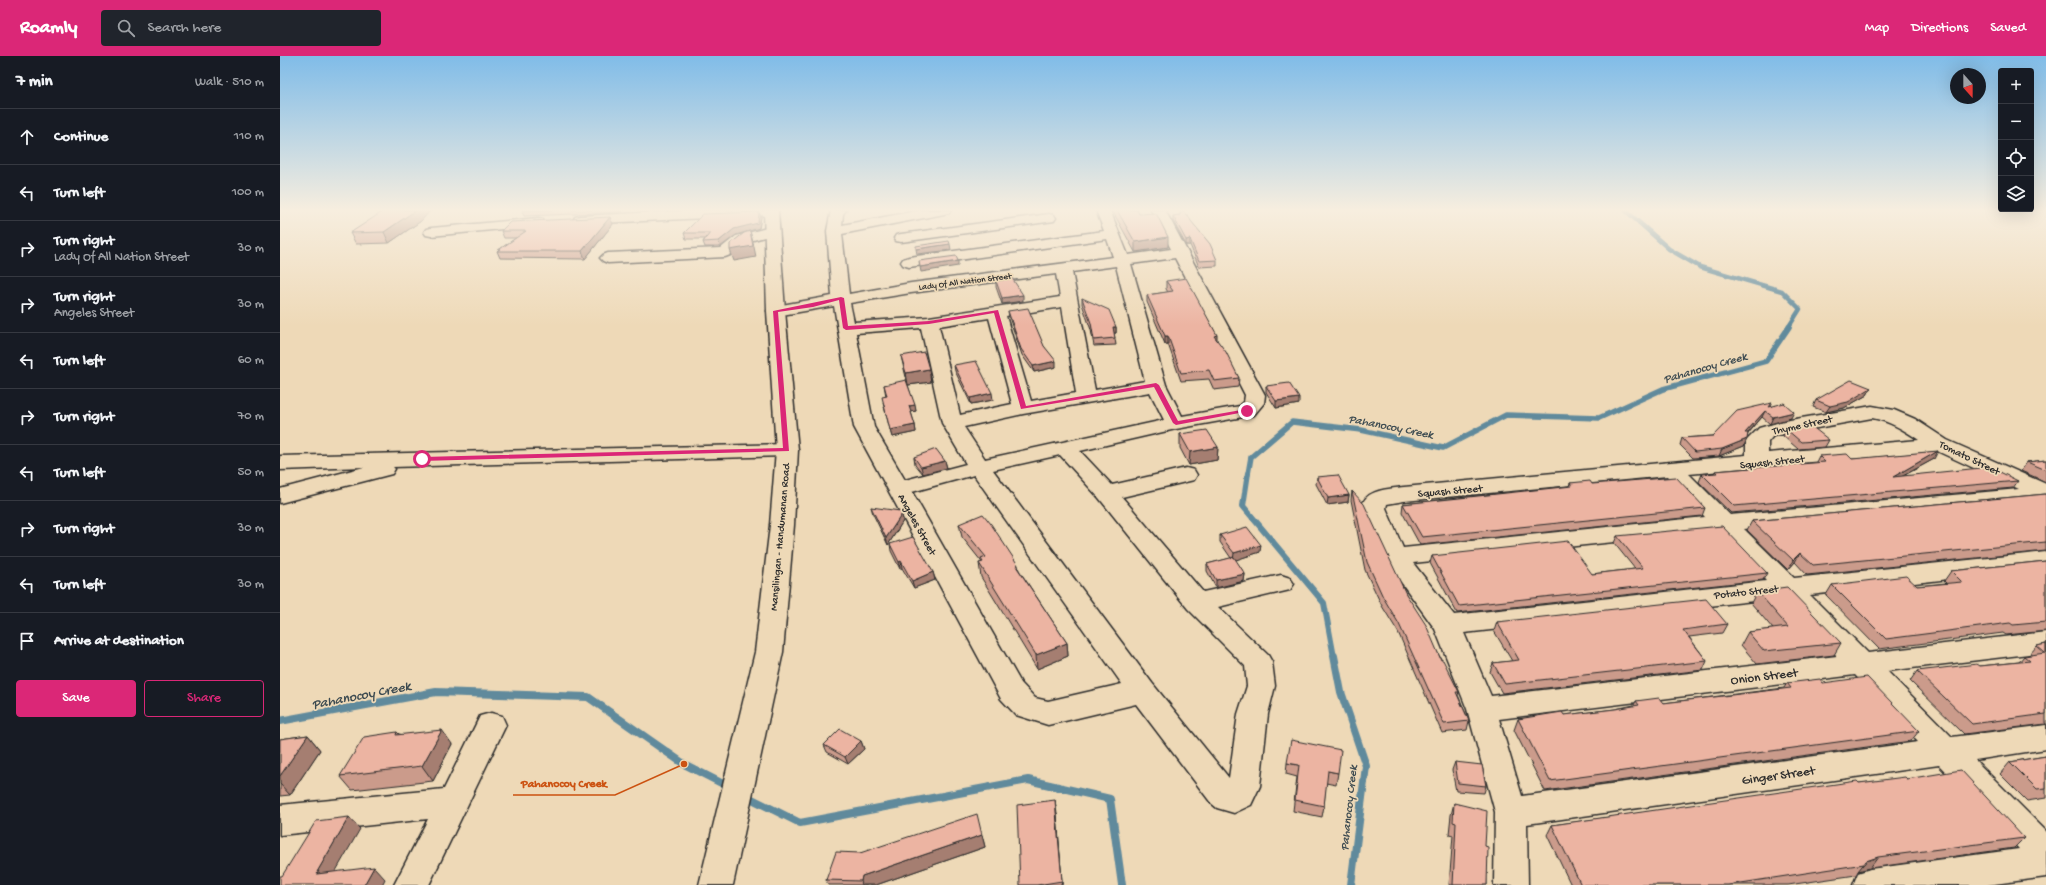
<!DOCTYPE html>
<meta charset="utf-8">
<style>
:root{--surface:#171b24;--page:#20242c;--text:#f1f3f6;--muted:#9ea1a6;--line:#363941;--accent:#db2777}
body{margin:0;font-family:"Gochi Hand",sans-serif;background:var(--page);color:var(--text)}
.controls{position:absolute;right:12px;top:12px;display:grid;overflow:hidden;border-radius:4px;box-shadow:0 4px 16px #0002}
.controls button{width:36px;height:36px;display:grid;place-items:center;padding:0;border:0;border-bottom:1px solid var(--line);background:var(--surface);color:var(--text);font:20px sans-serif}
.compass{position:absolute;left:1670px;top:12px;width:36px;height:36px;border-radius:50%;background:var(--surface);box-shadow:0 4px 16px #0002;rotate:159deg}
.stop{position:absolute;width:12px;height:12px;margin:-9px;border:3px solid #db2777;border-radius:50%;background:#fff}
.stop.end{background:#db2777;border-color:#fff;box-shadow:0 1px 4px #0008}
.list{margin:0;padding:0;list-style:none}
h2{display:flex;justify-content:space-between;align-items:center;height:52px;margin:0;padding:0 16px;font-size:17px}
h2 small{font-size:13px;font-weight:400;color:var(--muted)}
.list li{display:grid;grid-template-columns:26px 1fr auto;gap:12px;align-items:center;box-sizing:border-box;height:56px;padding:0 16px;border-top:1px solid var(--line)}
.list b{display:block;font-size:15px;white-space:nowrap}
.list p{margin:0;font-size:13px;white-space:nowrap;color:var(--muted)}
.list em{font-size:13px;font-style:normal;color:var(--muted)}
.actions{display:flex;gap:8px;padding:12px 16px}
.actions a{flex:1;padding:9px 0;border:1px solid var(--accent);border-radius:4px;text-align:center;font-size:14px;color:var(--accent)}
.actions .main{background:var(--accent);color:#fff}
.icon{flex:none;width:22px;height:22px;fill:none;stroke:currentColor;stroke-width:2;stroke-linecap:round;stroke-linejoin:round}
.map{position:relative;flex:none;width:1766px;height:829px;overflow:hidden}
header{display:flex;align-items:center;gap:24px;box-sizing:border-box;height:56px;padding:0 20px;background:var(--accent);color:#fff}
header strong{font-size:19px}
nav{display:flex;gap:22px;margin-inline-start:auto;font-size:14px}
.search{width:280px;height:36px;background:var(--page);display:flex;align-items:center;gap:10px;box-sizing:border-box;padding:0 14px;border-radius:4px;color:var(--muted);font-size:15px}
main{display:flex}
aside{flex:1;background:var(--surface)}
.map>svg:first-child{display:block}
</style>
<header>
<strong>Roamly</strong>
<div class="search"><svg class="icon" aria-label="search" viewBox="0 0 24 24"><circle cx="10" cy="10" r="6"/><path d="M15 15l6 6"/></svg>Search here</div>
<nav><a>Map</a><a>Directions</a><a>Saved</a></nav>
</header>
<main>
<aside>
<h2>7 min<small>Walk · 510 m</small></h2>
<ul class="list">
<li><svg class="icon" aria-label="ahead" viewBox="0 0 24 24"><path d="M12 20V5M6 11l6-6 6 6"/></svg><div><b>Continue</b></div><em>110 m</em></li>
<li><svg class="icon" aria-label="left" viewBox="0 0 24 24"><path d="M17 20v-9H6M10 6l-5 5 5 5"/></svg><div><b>Turn left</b></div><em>100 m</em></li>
<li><svg class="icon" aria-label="right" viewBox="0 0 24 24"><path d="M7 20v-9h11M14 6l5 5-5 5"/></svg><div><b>Turn right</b><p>Lady Of All Nation Street</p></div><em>30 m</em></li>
<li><svg class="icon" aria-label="right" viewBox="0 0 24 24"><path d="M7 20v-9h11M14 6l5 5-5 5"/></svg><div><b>Turn right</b><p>Angeles Street</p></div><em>30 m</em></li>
<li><svg class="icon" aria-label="left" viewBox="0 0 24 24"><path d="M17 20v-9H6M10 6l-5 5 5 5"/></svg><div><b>Turn left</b></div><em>60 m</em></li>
<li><svg class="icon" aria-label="right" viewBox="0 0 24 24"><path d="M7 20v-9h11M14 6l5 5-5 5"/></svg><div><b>Turn right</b></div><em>70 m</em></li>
<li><svg class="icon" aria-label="left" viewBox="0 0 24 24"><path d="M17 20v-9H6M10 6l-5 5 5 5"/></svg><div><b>Turn left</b></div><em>50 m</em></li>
<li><svg class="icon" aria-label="right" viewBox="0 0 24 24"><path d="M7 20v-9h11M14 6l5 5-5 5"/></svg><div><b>Turn right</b></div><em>30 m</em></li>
<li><svg class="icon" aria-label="left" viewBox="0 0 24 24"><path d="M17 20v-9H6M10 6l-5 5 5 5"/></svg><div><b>Turn left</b></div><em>30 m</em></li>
<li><svg class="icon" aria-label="arrive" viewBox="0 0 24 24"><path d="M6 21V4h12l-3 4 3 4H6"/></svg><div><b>Arrive at destination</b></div></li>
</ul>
<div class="actions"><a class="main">Save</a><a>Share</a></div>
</aside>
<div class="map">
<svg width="1766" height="829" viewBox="0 0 1766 829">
<rect width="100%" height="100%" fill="#eed9b7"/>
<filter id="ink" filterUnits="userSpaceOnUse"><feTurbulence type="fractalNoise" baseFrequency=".025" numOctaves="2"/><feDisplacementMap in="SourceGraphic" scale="8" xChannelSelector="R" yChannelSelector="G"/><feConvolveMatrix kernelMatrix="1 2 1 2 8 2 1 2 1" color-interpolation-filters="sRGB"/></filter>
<g filter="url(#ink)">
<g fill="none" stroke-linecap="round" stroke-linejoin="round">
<path stroke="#618a9c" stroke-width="4.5" d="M1345,154l44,39 31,18 82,24 18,18 -12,19"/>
<path stroke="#618a9c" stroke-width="5.5" d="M968,418l3,-17 41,-35 69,8 82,18 63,-33 93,3 64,-29 103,-28 23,-34"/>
<path stroke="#618a9c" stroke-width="6" d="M968,417l-5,33 81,97 10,54"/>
<path stroke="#618a9c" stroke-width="8" d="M1054,600l7,36 25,74 -15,119
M0,665l156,-29 152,5 96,67 45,23
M464,739l56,28 228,-43 82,19 12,86"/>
<defs>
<path id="minor" d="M417,154l81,1 -2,3 -5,1 -191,9 -5,-1 -2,-3 2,-3 5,-1z
M551,154h15l-3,4 -1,11 79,-15h30l-2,3 -5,1 -102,20 7,60 62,-11 202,-26 -6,-18 -198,28 -6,-2 -2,-3 2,-3 6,-2 195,-26 -8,-21h14l18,45 43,-6 -20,-39h14l100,185 -1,8 -10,12 -78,14 -96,22 32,34 74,-17 8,2 3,5 -3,5 -72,17 81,95 78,-17 9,3 4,6 -4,6 -72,17 50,48 4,7 3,24 -7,28 -8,72 -9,19 -17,8 -17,-5 -6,-5 -75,-99 -88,21 -32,-10 -15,-16 -147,-272 -20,-121 -58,10 -6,-1 -3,-4 3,-4 6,-1 56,-10 -5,-65zM895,202l70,137 -1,7 -4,4 -58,10 -16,-31 -35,-121zM836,210l29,115 -50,9 -23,-118zM776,218l4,23 -131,20 -75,5 -4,-19 61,-10zM782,251l14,86 -45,8 -25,-85zM709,262l23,86 -52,11 -21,-89zM641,272l21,95 24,41 -61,16 -31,-53 -18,-94zM870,336l14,28 -179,39 -21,-32 59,-13zM780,399l39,43 89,111 57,57 2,20 -9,28 -9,64 -77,-95 -159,-213zM694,419l148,209 -74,17 -13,-3 -14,-15 -109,-191z
M769,158l5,1 2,3 -2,3 -153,21 -5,-1 -2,-3 2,-3 5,-1z
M258,162l5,1 2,3 -2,3 -112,11 -5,-1 -2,-3 2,-3 5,-1z
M491,171l5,1 2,3 -2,3 -30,8 -16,13 -5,2 -117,6 -5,-2 -3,-3 3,-3 5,-2 113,-5 15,-12z
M1592,350l22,4 21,9 32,21 99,44v17l-302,28 50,49 252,-26v16l-236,27 58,58 178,-21v20l-159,19 65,66 94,-12v24l-71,11 71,71v46l-59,8h-134l5,-12 12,-4 149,-20 -80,-84 -412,59 1,61h-34l1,-73 -28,-103 -32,-80 -52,-72 -21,-49c1,-19 28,-19 42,-21l342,-32v-14l13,-13 25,-7zM1592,362c18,3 32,12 47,22l-151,13v-11l5,-6zM1657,395l82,38 -289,26 -41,-41zM1387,420l38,41 -302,31 -17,-40 1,-4 17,-3zM1439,475l47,50 -312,34 -41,-52zM1501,542l56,58 -346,40 -27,-63zM1575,619l63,67 -396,54 -23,-77z
M507,388l8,1 3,5 -3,5 -8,1 -394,11 2,2 -3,5 -112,29v-14l84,-22 -84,3v-14z
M211,657l11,3 4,9 -77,160h-35l34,-66 -148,16v-30l164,-16 36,-73z"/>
<path id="tertiary" d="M484,154h14l7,101 13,139 -4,75 -11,127 -50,233h-34l56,-233 15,-127 6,-75 -9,-139z"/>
</defs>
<use href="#minor" stroke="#2b2b2b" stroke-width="3"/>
<use href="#tertiary" stroke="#2b2b2b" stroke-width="3"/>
<use href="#minor" fill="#eed9b7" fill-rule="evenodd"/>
<use href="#tertiary" fill="#eed9b7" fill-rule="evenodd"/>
</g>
<path fill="#cb9b8b" stroke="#2b2b2b" d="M243,154h100l-1,2 -98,4 -2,-5z
M832,154h25l2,4 29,33 -33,5z
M900,157l11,8 26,39v6l-18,1 -9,-22h-4l-13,-24v-5l7,-1z
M481,161l-2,11 -23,7 -16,12h-15l-2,-5 2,-3h-19l-2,-6z
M141,165l-32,22 -33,1 -6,-11z
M333,168l-28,35 -85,-1 -3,-7 19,-13h-12l-3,-7z
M716,225l27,20 -21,3 -6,-17z
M886,225l51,60 22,37 -1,9 -24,3 -5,-11 -28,2 -13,-37h-3l-18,-42v-7l21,-3 -2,-3z
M802,242l34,29v6h-2l2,12 -22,1 -3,-16 -9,-26z
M728,255l36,35 12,21 -22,5 -12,-17 -13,-38z
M621,300l28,13 2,13 -23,3 8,26 -5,1 4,13 1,7 -24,5 -9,-34 3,-7 -2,-11h24l-4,-16z
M674,309l39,35 -22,4 -16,-33z
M986,330l33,18 -23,4 -10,-16z
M1591,332l-4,7 -23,13 -18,4 -13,-5 3,-7z
M1492,347l-1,3 20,12 -21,6 -8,-7 -14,17 -4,12 -25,10 -26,2 -13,-13 2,-7 31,-2z
M1506,373l43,11 -4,7 -27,2 -15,-13z
M900,378l38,13 -1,13 -28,5 -9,-17z
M1539,400l33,3h82l-31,17 115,5 -5,7 -282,25 -32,-31 3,-8 12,-1 1,-2 101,-9z
M634,401l31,4 2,7 -24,6 -8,-10z
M1766,404v22l-25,-11 6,-9z
M1037,421l32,18 -1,7 -21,3 -11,-21z
M1290,427l22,1 113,24 -3,8 -282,29 -18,-33 1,-8 166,-18z
M1072,435l54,103 53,98 -1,3 11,26 -2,9 -25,3 -44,-101 -16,-26 -17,-36 -14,-70z
M1766,438v57l-239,24 -12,-13 -7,8 -41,-40 5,-9z
M591,451l32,14 -15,24 -15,-31z
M679,468l59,41 1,5 48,73 1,13 -31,13 -56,-92 -2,-14h3l-1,-2 -19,-24z
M940,479l40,17 -25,8 10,14 -1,7 -28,7 -9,-17v-7l24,-6 -11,-16z
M1337,480l150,37 -4,7 -306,33 -27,-50 2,-7 160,18 43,-5 -21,-26z
M610,488l43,28 2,8 -21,8 -12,-20 -2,1 -9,-18z
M1766,505v70l-40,4 -3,-2 -124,16 -53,-54 6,-10 85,1 29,-3 -2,-2 7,-10z
M1477,535l84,52 -7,12 -77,9 -16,-19 7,-13 25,-3 -22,-26z
M1217,566l230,2 -5,9 -33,4 18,24 -4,9 -201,23 -12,-21 3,-9 19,-2 -18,-30z
M1766,588v80l-82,10 -54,-53 7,-10 63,-5 39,-4 5,-6 5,-1 8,-9z
M1507,627h36l96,48 -8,10 -366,50 -31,-61 4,-11 46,-4 51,-6 19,-4 2,-4 27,2 121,-15z
M117,676l2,2 53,10 -19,37 -81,9 -12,-14z
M28,679l12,15 -30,45 -10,1v-57z
M581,685l3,8 -16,15 -21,-12 -3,-7z
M1766,700v42l-19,3 -27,-27 10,-12z
M1175,706l31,24 -2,7 -28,-2 -4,-21z
M1007,707l51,10 -2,12 -10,-2 -2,23 -2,11 -29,-6 4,-34 -11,-3z
M1627,723l117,59 -10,10 -144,20 -12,3 -2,4 -68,10h-217l-24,-50 5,-10 307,-42z
M1174,747l31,43 2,39h-38l4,-50 -4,-1 2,-19z
M777,758l5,71h-42z
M702,779l3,12 -109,38h-48l-2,-5 34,-27z"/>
<path fill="#a57e71" stroke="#2b2b2b" d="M136,154h15l-10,11 -32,22 -5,-11z
M479,156l2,5 -2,11 -23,7 -16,12 -1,-6 15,-12z
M330,161l3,7 -28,35 -3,-8z
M470,175l3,11 3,15 -22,4 -4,-11z
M888,181v10l-33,5v-10z
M910,183v6h-4v-5z
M670,188l1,6 -34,4 -1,-5z
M678,205v5l-37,6 -1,-5z
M743,239v6l-21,3v-6z
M833,271h3v6h-3z
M937,279v9l-3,-8z
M885,280h3v8h-3z
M776,305v6l-22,5 -1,-6z
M649,313l2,13 -23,3 -2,-12z
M1591,332l-4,7 -23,13 -18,4 4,-6z
M712,337l1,7 -22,4 -1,-6z
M1019,342v6l-23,4v-7z
M635,349l1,6 -6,1 -1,-6z
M1485,355l-3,6 -20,23 3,-7z
M1514,356l-3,6 -21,6 3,-7z
M635,369l1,7 -24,5 -2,-7z
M1467,383l-3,7 -25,10 3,-7z
M938,391l-1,13 -28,5 1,-13z
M1658,395l-4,8 -46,25 5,-7z
M665,405l2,7 -24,6 -2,-7z
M1069,439l-1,7 -21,3 1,-7z
M622,458l1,7 -15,24 -2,-7z
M981,489l-1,7 -27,9 1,-8z
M1520,497l-5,9 -7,8 5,-10z
M621,505l1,7 -2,1 -1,-7z
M653,516l2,8 -21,8 -2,-7z
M965,518l-1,7 -28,7v-8z
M787,587l1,13 -31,13 -1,-14z
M162,674l10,14 -19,37 -11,-15z
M28,679l12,15 -30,45 -10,-11v-8z
M581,685l3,8 -16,15 -3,-7z
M775,744l2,14 5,71v-4z
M69,761l11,12 -31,54 -12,-9v-2z
M702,779l3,12 -109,38h-14l-1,-4 1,-5z
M1598,801l-8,11 -12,3 8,-10z
M94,811l11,12 -3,6h-18z"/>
<path fill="#ecb4a2" stroke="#2b2b2b" d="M105,154h31l-32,22 -34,1z
M243,154h21l-22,1z
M837,154h20l2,4 17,-1 12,24 -33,5z
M903,155l3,4h2l3,6 19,23 7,16 -18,1 -9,-22 -4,1 -13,-24 7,-1v-2z
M479,156l-1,11 -24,6 -15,12 -16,1 7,-9h-26l19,-19z
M330,161l-28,34h-85l29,-20h-25l9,-9z
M470,175l3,15 -23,4v-6l14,-11z
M669,185l1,3 -34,5v-3z
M676,200l2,5 -38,6 -1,-6z
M732,222l11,17 -21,3 -6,-17z
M906,222l31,57 -3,1 12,16 13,26 -25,3 -5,-11 -28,3 -13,-37h-3l-18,-41 26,-4 -7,-10z
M802,242l27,12 7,17h-3l2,11 -21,2 -3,-17z
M748,252l16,38 12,15 -23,5 -12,-17 -13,-38z
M644,296l5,17 -23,4 -5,-17z
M696,305l16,32 -22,5 -16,-33z
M626,324l9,25 -6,1 6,19 -25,5 -8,-33 5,-1 -3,-11z
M1571,324l20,8 -23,14 -18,4 -14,-6z
M1009,327l10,15 -23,3 -10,-15z
M1492,347l-3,4 15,-4 10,9 -21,5 -8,-6 -20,22h3l-1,6 -25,10 -27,3 -13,-14 31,-2 24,-25z
M1530,369l19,15 -28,2 -15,-13z
M927,374l11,17 -28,5 -10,-18z
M656,393l9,12 -24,6 -7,-10z
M1658,395l-45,26 97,-10 28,14 -284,25 -32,-32 15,-1 -2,-2 110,-9 -6,-6 28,-2 5,5z
M1766,404v10l-19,-8z
M1058,419l11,20 -21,3 -11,-21z
M1396,421l29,31 -283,29 -19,-33 169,-18 -2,-3 20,-2 2,3z
M1072,435l12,13 42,90 20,31 15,35h2l16,32h-3l13,29 -25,3 -45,-100 -16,-27 -16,-35z
M1766,438v48l-233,23 -13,-12 -7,7 -41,-39z
M591,451l29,4 2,3 -16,24z
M703,458l8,10 27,41 -2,1 51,77 -31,12 -57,-92 4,-1 -2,-3 5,-2 -27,-33z
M1442,470l45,47 -308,33 -27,-50 136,-15 24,33 51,-6 -26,-32z
M967,471l14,18 -27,8 -14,-18z
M633,481l20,35 -21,9 -11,-20 -2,1 -9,-18z
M954,501l11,17 -29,6 -9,-16z
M1766,505v61l-33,3 -3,-2 -124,16 -54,-54 74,-9 11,10 45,-4 -11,-11z
M1507,531l54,56 -77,8 -16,-19 40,-5 -31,-36z
M1426,543l21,25 -44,6 24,31 -202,23 -12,-21 26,-3 -22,-38z
M1766,588v70l-74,10 -55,-53 60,-7 3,2 50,-5 -6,-5 21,-3 -8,-7z
M1587,621l52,54 -369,50 -32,-62 44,-7 2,3 51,-6 24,-4 -3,-4 23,-3 4,5 128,-15 -4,-5 33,-4 3,4z
M560,673l21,12 -16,16 -21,-12z
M162,674l-20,36 -82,10 24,-39 33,-5 -1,3z
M28,679l-28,41v-37z
M1011,684l50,10 -3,23 -10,-2 -4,35 -29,-6 4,-35 -12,-2z
M1766,700v32l-9,1 -27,-27z
M1175,706l27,3 4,21 -28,-3z
M1681,714l63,68 -146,19 -12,4 -2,3 -136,21h-147l-29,-60 305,-44 2,2 46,-6 2,2z
M775,744l7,81 -25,4h-17l-3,-80z
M1174,747l33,8 -2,35 3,1 -1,38h-34l3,-62 -3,-1z
M697,758l5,21 -120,41 -1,5 -35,-1 10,-28 24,1z
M69,761l-32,55 2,-1 -2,3 57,-7 -10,18h-84v-9h2l34,-55z"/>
</g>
<linearGradient id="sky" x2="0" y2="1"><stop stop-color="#80bce8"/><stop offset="0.57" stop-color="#f7eedf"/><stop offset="1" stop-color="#f7eedf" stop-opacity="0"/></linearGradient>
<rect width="1766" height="270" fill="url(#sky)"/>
<path fill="#db2777" d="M561,241l3,1 4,28 81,-5 69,-11 28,96 130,-23 3,2 19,36 69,-12 3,2 -74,14 -3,-2 -19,-36 -133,22 -27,-96 -65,11 -83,6 -3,-2 -4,-28 -26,7 -35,5 11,139 -367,10 -3,-2 3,-2 361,-9 -10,-137z"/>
<g text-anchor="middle" stroke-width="3.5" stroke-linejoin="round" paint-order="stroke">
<g font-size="9" fill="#2b2b2b" stroke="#eed9b7">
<text transform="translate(685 225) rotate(-7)" y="3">Lady Of All Nation Street</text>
</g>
<g font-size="11" fill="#2b2b2b" stroke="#eed9b7">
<text transform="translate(1522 368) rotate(-12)" y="4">Thyme Street</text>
<text transform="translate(1690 401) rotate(26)" y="4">Tomato Street</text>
<text transform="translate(1492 405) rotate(-6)" y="4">Squash Street</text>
<text transform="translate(1170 434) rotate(-5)" y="4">Squash Street</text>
<text transform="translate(638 468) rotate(61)" y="4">Angeles Street</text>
<text transform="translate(499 481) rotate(-85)" y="4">Mansilingan - Handumanan Road</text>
<text transform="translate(1466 535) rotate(-6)" y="4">Potato Street</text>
</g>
<g font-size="12" font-style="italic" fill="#3d4b51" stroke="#eed9b7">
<text transform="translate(1425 311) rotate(-16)" y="4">Pahanocoy Creek</text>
<text transform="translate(1111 370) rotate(11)" y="4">Pahanocoy Creek</text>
<text transform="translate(1068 752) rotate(-84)" y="4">Pahanocoy Creek</text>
</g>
<g font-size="13" fill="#2b2b2b" stroke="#eed9b7">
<text transform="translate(1484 619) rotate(-7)" y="5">Onion Street</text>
<text transform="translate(1498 718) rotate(-8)" y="5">Ginger Street</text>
</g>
<g font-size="14" font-style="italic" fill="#3d4b51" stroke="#eed9b7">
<text transform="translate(81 638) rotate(-11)" y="5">Pahanocoy Creek</text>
</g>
</g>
<path fill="none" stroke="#cc5211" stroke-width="1.5" d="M404 708L335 739H233"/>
<circle fill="#cc5211" stroke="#eed9b7" stroke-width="1.5" cx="404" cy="708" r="4"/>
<g font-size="12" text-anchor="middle" font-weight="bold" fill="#cc5211" stroke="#eed9b7" stroke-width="3.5" stroke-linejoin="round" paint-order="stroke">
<text x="284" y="731">Pahanocoy Creek</text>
</g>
</svg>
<div class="controls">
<button>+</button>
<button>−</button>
<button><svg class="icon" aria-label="locate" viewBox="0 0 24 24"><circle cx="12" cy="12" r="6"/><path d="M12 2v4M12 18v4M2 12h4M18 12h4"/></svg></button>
<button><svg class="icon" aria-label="layers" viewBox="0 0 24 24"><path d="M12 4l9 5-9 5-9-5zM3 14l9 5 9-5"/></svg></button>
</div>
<svg class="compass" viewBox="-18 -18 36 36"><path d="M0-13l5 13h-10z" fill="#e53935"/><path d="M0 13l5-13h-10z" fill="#9ea1a6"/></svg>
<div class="stop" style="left:142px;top:403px"></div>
<div class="stop end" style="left:967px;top:355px"></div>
</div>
</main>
